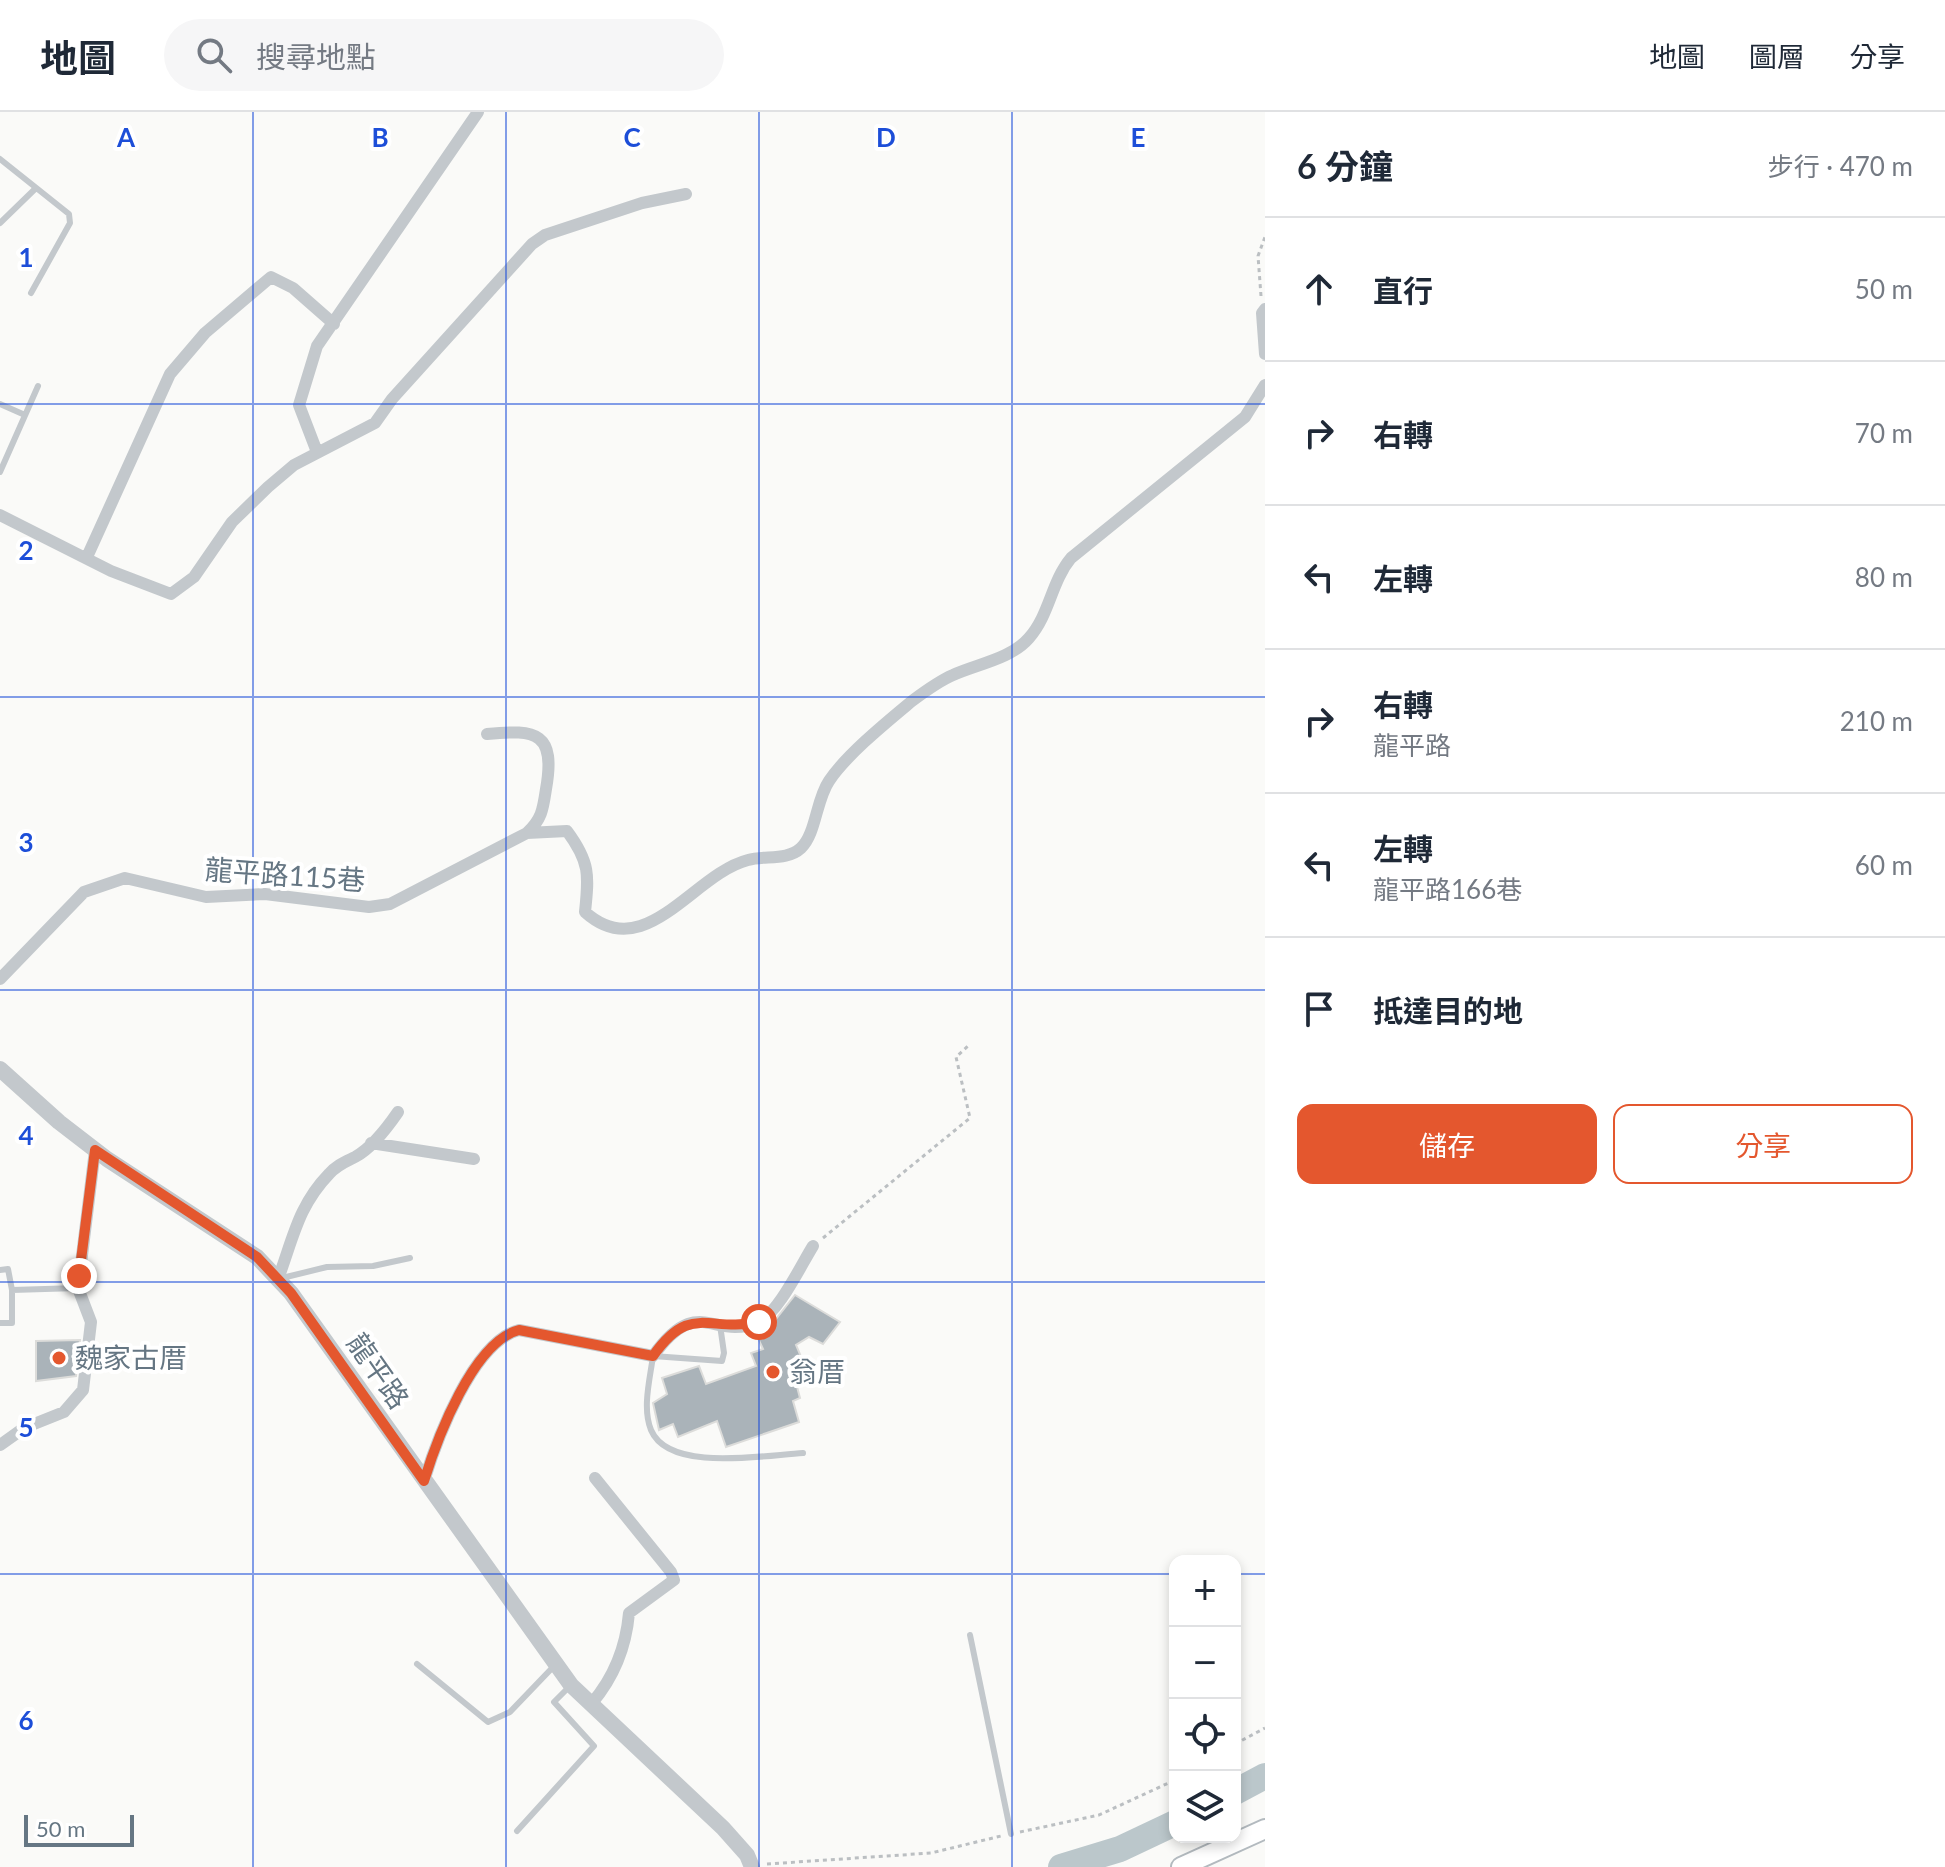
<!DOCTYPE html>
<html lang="zh-TW">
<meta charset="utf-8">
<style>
:root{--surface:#fff;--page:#f6f6f7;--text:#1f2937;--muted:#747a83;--line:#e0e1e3;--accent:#e4572e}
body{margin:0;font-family:Lato,"Noto Sans TC",sans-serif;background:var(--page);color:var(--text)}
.controls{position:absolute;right:24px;bottom:24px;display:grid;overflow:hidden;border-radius:16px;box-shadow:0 4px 12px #0003}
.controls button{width:72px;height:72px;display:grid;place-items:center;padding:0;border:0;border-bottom:2px solid var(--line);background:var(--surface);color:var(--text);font:40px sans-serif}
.scale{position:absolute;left:24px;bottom:20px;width:110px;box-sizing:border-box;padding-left:8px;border:4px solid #657683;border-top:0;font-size:22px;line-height:28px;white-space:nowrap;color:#657683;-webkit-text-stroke:6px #fff;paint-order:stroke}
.stop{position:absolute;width:24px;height:24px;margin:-18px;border:6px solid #e4572e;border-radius:50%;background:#fff}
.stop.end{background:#e4572e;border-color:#fff;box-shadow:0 2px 8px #0008}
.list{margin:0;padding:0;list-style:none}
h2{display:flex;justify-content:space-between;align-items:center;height:104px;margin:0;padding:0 32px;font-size:34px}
h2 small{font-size:26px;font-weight:400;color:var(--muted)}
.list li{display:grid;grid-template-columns:52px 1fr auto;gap:24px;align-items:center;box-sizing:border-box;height:144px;padding:0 32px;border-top:2px solid var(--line)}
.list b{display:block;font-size:30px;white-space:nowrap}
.list p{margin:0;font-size:26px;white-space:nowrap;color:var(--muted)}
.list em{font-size:26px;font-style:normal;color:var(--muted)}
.actions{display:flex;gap:16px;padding:24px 32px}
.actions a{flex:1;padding:18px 0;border:2px solid var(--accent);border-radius:16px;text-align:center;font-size:28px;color:var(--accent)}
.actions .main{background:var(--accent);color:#fff}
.icon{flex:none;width:44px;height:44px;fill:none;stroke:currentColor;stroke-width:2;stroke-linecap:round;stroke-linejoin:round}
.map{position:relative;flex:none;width:1265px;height:1755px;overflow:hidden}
header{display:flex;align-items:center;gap:48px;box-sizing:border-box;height:112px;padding:0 40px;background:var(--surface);border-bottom:2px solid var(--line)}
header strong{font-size:38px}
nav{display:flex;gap:44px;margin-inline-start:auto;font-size:28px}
.search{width:560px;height:72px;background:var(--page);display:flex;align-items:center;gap:20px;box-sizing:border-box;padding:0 28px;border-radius:44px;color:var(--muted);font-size:30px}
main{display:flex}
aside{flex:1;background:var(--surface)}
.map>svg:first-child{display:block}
</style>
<header>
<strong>地圖</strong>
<div class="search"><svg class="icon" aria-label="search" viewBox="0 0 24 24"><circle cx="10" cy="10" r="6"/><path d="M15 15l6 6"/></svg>搜尋地點</div>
<nav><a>地圖</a><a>圖層</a><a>分享</a></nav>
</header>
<main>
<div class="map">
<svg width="1265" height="1755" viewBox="0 0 1265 1755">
<rect width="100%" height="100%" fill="#fafaf8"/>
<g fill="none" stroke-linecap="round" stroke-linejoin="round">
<path stroke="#bbc7cb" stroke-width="26" d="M1235,1680l30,-16
M1061,1755l59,-18 55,-26"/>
</g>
<path fill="#aab3b9" stroke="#dcdcda" stroke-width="2" d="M795,1183l45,27 -17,22 -14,-7 -13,8 14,33 -14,5 4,15 -7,3 6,21 -73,25 -9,-26 -39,16 -5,-13 -14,6 -6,-27 14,-9 -5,-16 37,-12 7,18 50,-18 -5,-13 12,-4 -7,-15 16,-10z
M80,1228l-4,36 -40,5v-40z"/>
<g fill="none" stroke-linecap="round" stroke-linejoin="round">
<defs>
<path id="secondary" d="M1181,1755l84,-38"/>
</defs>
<use href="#secondary" stroke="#b3babf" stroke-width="22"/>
<path stroke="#bbbfc2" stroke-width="3" stroke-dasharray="4 4" stroke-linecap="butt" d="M1261,184l-3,-40 7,-19
M823,1126l147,-120 -14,-61 12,-11
M1235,1632l30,-16
M1020,1720l79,-17 76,-35
M767,1752l164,-11 70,-17"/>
<path stroke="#c3c8cc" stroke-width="6" d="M0,47l69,55 1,9 -39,70
M0,111l35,-34
M0,292l25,11
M0,360l38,-86
M0,1158l8,-1 4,21 66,-2
M282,1166l45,-11 46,-1 37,-8
M0,1211h12v-33
M720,1213l4,28 -2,8 -69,-5c-3,23 -11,52 -2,74 18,43 114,25 152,23
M970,1523l41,199
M417,1552l71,58 22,-10 45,-47
M517,1719l77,-85 -40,-44 17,-17"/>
<path stroke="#c3c8cc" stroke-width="12" d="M1265,197l-3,4 3,41
M317,340l-18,-47 18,-59 161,-234
M0,403l111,56 60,23 23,-17 38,-55 36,-35 26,-22 81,-42 17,-24 140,-155 13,-9 97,-32 44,-9
M87,445l83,-183 35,-41 66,-56 22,11 41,36
M527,721l40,-2c23,31 22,44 18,81 60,54 108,-38 163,-52 17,-5 39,1 53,-12 15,-14 15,-48 28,-67 17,-26 59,-60 83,-80 12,-9 27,-20 41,-26 24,-11 58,-16 76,-37 21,-24 22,-56 42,-80l174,-141 20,-32
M0,867l84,-87 41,-14 81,19 59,-3 104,13 21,-3 137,-71c15,-14 16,-24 19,-44 10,-56 -9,-60 -59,-55
M371,1031l103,16
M278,1167c15,-40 20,-73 51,-105 8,-9 16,-12 26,-17 17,-9 32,-29 43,-45
M0,1333l24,-17 40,-16 19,-22 8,-68 -13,-34 17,-138
M424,1369c13,-42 49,-139 95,-151l134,26c46,-64 60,-14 105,-34 20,-8 43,-57 55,-76
M592,1591c23,-27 34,-56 37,-90l45,-33 -3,-8 -76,-94"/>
<path stroke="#c3c8cc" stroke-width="16" d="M0,957l59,53 48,37 150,98 34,36 280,392 152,143 24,27 5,12"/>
<use href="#secondary" stroke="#fff" stroke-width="18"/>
</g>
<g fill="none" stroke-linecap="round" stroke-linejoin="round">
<path stroke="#e4572e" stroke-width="10" d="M79,1164l16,-126 162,107 34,36 133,188c13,-42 49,-139 95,-151l134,26c38,-54 55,-23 106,-34"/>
</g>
<path fill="none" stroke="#1d4ed8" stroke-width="2" stroke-opacity="0.55" d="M253,0v1755M506,0v1755M759,0v1755M1012,0v1755M0,292h1265M0,585h1265M0,878h1265M0,1170h1265M0,1462h1175M1235,1462h30"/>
<g fill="#e4572e" stroke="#fff" stroke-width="3">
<circle cx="59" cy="1246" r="8"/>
<circle cx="773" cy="1260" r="8"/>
</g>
<g text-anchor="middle" stroke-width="8" stroke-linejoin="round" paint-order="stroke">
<g font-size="28" fill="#657683" stroke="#fff">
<text transform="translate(285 763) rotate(4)" y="10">龍平路115巷</text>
<text transform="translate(378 1259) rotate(55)" y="10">龍平路</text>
</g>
<g font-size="28" fill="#657683" stroke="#fff" text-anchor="start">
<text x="75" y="1256">魏家古厝</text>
<text x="789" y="1270">翁厝</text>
</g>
</g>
<g font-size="26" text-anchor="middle" font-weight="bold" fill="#1d4ed8" stroke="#fff" stroke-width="8" stroke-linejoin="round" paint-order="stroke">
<text x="126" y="35">A</text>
<text x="380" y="35">B</text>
<text x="632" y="35">C</text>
<text x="886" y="35">D</text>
<text x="1138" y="35">E</text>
<text x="26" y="155">1</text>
<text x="26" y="448">2</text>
<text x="26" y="740">3</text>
<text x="26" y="1033">4</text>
<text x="26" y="1325">5</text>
<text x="26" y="1618">6</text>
</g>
</svg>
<div class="controls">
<button>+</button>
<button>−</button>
<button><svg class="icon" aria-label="locate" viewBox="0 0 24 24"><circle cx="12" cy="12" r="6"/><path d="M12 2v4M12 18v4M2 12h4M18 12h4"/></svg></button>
<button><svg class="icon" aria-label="layers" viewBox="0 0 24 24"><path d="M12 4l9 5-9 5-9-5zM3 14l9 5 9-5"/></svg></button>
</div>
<div class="scale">50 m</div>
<div class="stop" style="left:759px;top:1210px"></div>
<div class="stop end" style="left:79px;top:1164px"></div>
</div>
<aside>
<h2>6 分鐘<small>步行 · 470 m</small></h2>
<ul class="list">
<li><svg class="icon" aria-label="ahead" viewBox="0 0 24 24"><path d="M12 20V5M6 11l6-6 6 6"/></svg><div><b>直行</b></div><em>50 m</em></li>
<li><svg class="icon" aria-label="right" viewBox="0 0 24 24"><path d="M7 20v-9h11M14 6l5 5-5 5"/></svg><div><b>右轉</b></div><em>70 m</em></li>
<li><svg class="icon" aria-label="left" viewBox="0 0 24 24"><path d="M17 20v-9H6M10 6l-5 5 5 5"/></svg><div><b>左轉</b></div><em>80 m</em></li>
<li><svg class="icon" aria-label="right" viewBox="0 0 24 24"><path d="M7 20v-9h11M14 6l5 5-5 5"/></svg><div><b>右轉</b><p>龍平路</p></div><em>210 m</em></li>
<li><svg class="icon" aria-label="left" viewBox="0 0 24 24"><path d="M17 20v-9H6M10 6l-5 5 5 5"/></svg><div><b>左轉</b><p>龍平路166巷</p></div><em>60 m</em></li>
<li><svg class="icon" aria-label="arrive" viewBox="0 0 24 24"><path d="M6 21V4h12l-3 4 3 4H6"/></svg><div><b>抵達目的地</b></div></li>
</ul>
<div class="actions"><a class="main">儲存</a><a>分享</a></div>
</aside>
</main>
